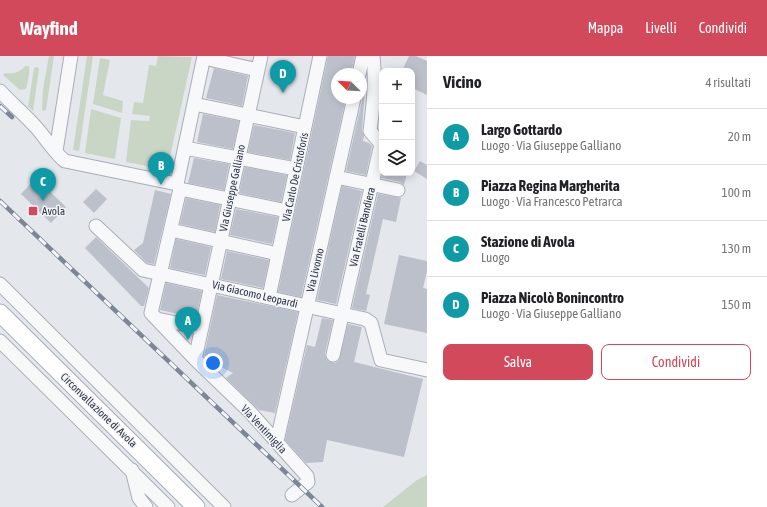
<!DOCTYPE html>
<html lang="it">
<meta charset="utf-8">
<style>
:root{--surface:#fff;--page:#f6f6f6;--text:#202124;--muted:#757577;--line:#e0e0e0;--accent:#d1495b}
body{margin:0;font-family:"Asap Condensed",sans-serif;background:var(--page);color:var(--text)}
.controls{position:absolute;right:12px;top:12px;display:grid;overflow:hidden;border-radius:8px;box-shadow:0 2px 10px #0003}
.controls button{width:36px;height:36px;display:grid;place-items:center;padding:0;border:0;border-bottom:1px solid var(--line);background:var(--surface);color:var(--text);font:20px sans-serif}
.compass{position:absolute;left:331px;top:12px;width:36px;height:36px;border-radius:50%;background:var(--surface);box-shadow:0 2px 10px #0003;rotate:294deg}
.you{position:absolute;left:213px;top:307px;width:14px;height:14px;margin:-10px;border:3px solid #fff;border-radius:50%;background:#1a73e8;box-shadow:0 0 0 6px #1a73e833}
.badge{display:grid;place-items:center;width:26px;height:26px;border-radius:50%;background:var(--accent);color:#fff;font-size:13px;font-weight:700}
.pin{position:absolute;translate:-50% -33px;filter:drop-shadow(0 1px 2px #0008)}
.pin::after{content:'';position:absolute;top:21px;width:14px;height:12px;background:inherit;clip-path:polygon(0 0,100% 0,50% 100%)}
.list{margin:0;padding:0;list-style:none}
h2{display:flex;justify-content:space-between;align-items:center;height:52px;margin:0;padding:0 16px;font-size:17px}
h2 small{font-size:13px;font-weight:400;color:var(--muted)}
.list li{display:grid;grid-template-columns:26px 1fr auto;gap:12px;align-items:center;box-sizing:border-box;height:56px;padding:0 16px;border-top:1px solid var(--line)}
.list b{display:block;font-size:15px;white-space:nowrap}
.list p{margin:0;font-size:13px;white-space:nowrap;color:var(--muted)}
.list em{font-size:13px;font-style:normal;color:var(--muted)}
.actions{display:flex;gap:8px;padding:12px 16px}
.actions a{flex:1;padding:9px 0;border:1px solid var(--accent);border-radius:8px;text-align:center;font-size:14px;color:var(--accent)}
.actions .main{background:var(--accent);color:#fff}
.icon{flex:none;width:22px;height:22px;fill:none;stroke:currentColor;stroke-width:2;stroke-linecap:round;stroke-linejoin:round}
.map{position:relative;flex:none;width:427px;height:451px;overflow:hidden}
header{display:flex;align-items:center;gap:24px;box-sizing:border-box;height:56px;padding:0 20px;background:var(--accent);color:#fff}
header strong{font-size:19px}
nav{display:flex;gap:22px;margin-inline-start:auto;font-size:14px}
main{display:flex}
aside{flex:1;background:var(--surface)}
.map>svg:first-child{display:block}
</style>
<header>
<strong>Wayfind</strong>
<nav><a>Mappa</a><a>Livelli</a><a>Condividi</a></nav>
</header>
<main>
<div class="map">
<svg width="427" height="451" viewBox="0 0 427 451">
<rect width="100%" height="100%" fill="#e4e7ec"/>
<path fill="#c9d6c5" d="M49,0h5l-8,54 -4,1 1,-22z
M87,0h6l-14,95 -6,-1z
M158,0l34,1 -25,113 -41,-8 5,-42 18,1 1,-5 -18,-2 2,-12 9,1 6,-38 7,1z
M100,2l10,2 -7,35 20,6 -1,12 -29,-9z
M25,10h4c1,7 -1,16 -3,23l-6,1 -17,-15 2,-2c9,1 14,0 20,-7z
M37,11l2,2 -6,42 -5,-5 6,-38z
M91,53l30,9 -6,41 -30,-6z
M427,419v32h-44l34,-27z"/>
<path fill="#bbc0ca" d="M328,0h27l-4,18h-14v24h9l-45,199 -23,-5z
M409,0h7l11,5v34l-15,-7v-17h-10z
M214,12l34,8 -6,30 -36,-8z
M366,21l-4,53 2,6 -1,5 6,2 3,3 -6,29 -20,-4 16,-71 -1,-7 3,-13z
M203,58l36,7 -6,28 -36,-7z
M254,69l41,8 -5,27 -42,-8z
M194,102l35,6 -5,26 -36,-7z
M420,105l7,4v14l-13,-8z
M245,111l42,8 -6,27 -42,-9z
M383,117h24l-3,12 -4,-3 -19,-4z
M36,122l30,29 -15,16 -30,-29z
M342,130l20,5 -26,113 -19,-4z
M96,133l11,10 -13,14 -11,-11z
M155,134l16,4 -17,70 -7,-1 -13,-13 9,-7z
M378,138l23,4 -5,24 -13,-3 -17,75 4,1 -4,16 -14,-3z
M186,142l34,7 -5,27 -35,-8z
M236,153l42,8 -6,27 -42,-9z
M96,181l53,51 -5,18h-3l-56,-58z
M176,183l35,8 -6,28 -35,-7z
M227,195l42,9 -6,28 -42,-9z
M399,199l28,6v10l-4,17 4,1v44l-43,-9z
M166,227l36,8 -6,27 -36,-8z
M217,239l81,17 -23,101 -16,-3 -33,-32 7,-5 -12,-6 2,-4 -15,-3 -4,-4z
M322,262l11,2 -8,33 1,5 2,3 7,2 4,-3 9,-36 14,3 -8,35 69,17 -19,78 -77,-17 -4,22 -17,1 -21,-23 22,-95 8,2z"/>
<g fill="none" stroke-linecap="round" stroke-linejoin="round">
<defs>
<path id="minor" d="M204,0l-27,128 3,5 107,22
M204,2l54,12
M359,18l4,-18
M0,35c11,12 23,22 34,34 10,10 21,29 31,36l112,23
M194,48l111,23
M185,92l111,21
M56,95l15,-95
M336,121l62,13
M180,133l-29,124 44,46 54,52 58,65 1,6 -16,13
M96,170l47,44 222,49 6,4 10,37 46,10
M171,174l107,24
M0,228l224,223
M269,241l51,-241
M157,263l45,9
M0,285l168,166
M333,299l48,-211 -11,-13c3,-25 6,-49 3,-75
M195,303l66,-303
M277,385l77,-343
M132,414l7,28 7,9"/>
<path id="major" d="M0,257l196,194"/>
</defs>
<use href="#minor" stroke="#a9aeb7" stroke-width="15"/>
<use href="#major" stroke="#a3abb8" stroke-width="19"/>
<use href="#minor" stroke="#f7f8fa" stroke-width="13"/>
<use href="#major" stroke="#fff" stroke-width="17"/>
<defs>
<path id="rail" d="M0,50l12,11
M0,145l322,306"/>
</defs>
<use href="#rail" stroke="#7d8696" stroke-width="4.5"/>
<use href="#rail" stroke="#f4f6f9" stroke-width="3" stroke-dasharray="9" stroke-linecap="butt"/>
</g>
<rect fill="#d1495b" stroke="#f4f6f9" stroke-width="1.5" x="28" y="150" width="10" height="10" rx="2"/>
<g text-anchor="middle" stroke-width="3" stroke-linejoin="round" paint-order="stroke">
<g font-size="11" fill="#2b3445" stroke="#f4f6f9">
<text transform="translate(295 121) rotate(-78)" y="4">Via Carlo De Cristoforis</text>
<text transform="translate(232 132) rotate(-78)" y="4">Via Giuseppe Galliano</text>
<text transform="translate(362 171) rotate(-77)" y="4">Via Fratelli Bandiera</text>
<text transform="translate(315 214) rotate(-77)" y="4">Via Livorno</text>
<text transform="translate(255 238) rotate(13)" y="4">Via Giacomo Leopardi</text>
<text transform="translate(99 354) rotate(44)" y="4">Circonvallazione di Avola</text>
<text transform="translate(264 373) rotate(47)" y="4">Via Ventimiglia</text>
</g>
<g font-size="11" fill="#2b3445" stroke="#f4f6f9" text-anchor="start">
<text x="42" y="159">Avola</text>
</g>
</g>
</svg>
<div class="controls">
<button>+</button>
<button>−</button>
<button><svg class="icon" aria-label="layers" viewBox="0 0 24 24"><path d="M12 4l9 5-9 5-9-5zM3 14l9 5 9-5"/></svg></button>
</div>
<svg class="compass" viewBox="-18 -18 36 36"><path d="M0-13l5 13h-10z" fill="#e53935"/><path d="M0 13l5-13h-10z" fill="#757577"/></svg>
<div class="you"></div>
<div class="pin badge" style="left:188px;top:284px;background:#0f9aa8">A</div>
<div class="pin badge" style="left:161px;top:129px;background:#0f9aa8">B</div>
<div class="pin badge" style="left:43px;top:145px;background:#0f9aa8">C</div>
<div class="pin badge" style="left:283px;top:37px;background:#0f9aa8">D</div>
</div>
<aside>
<h2>Vicino<small>4 risultati</small></h2>
<ul class="list">
<li><span class="badge" style="background:#0f9aa8">A</span><div><b>Largo Gottardo</b><p>Luogo · Via Giuseppe Galliano</p></div><em>20 m</em></li>
<li><span class="badge" style="background:#0f9aa8">B</span><div><b>Piazza Regina Margherita</b><p>Luogo · Via Francesco Petrarca</p></div><em>100 m</em></li>
<li><span class="badge" style="background:#0f9aa8">C</span><div><b>Stazione di Avola</b><p>Luogo</p></div><em>130 m</em></li>
<li><span class="badge" style="background:#0f9aa8">D</span><div><b>Piazza Nicolò Bonincontro</b><p>Luogo · Via Giuseppe Galliano</p></div><em>150 m</em></li>
</ul>
<div class="actions"><a class="main">Salva</a><a>Condividi</a></div>
</aside>
</main>
